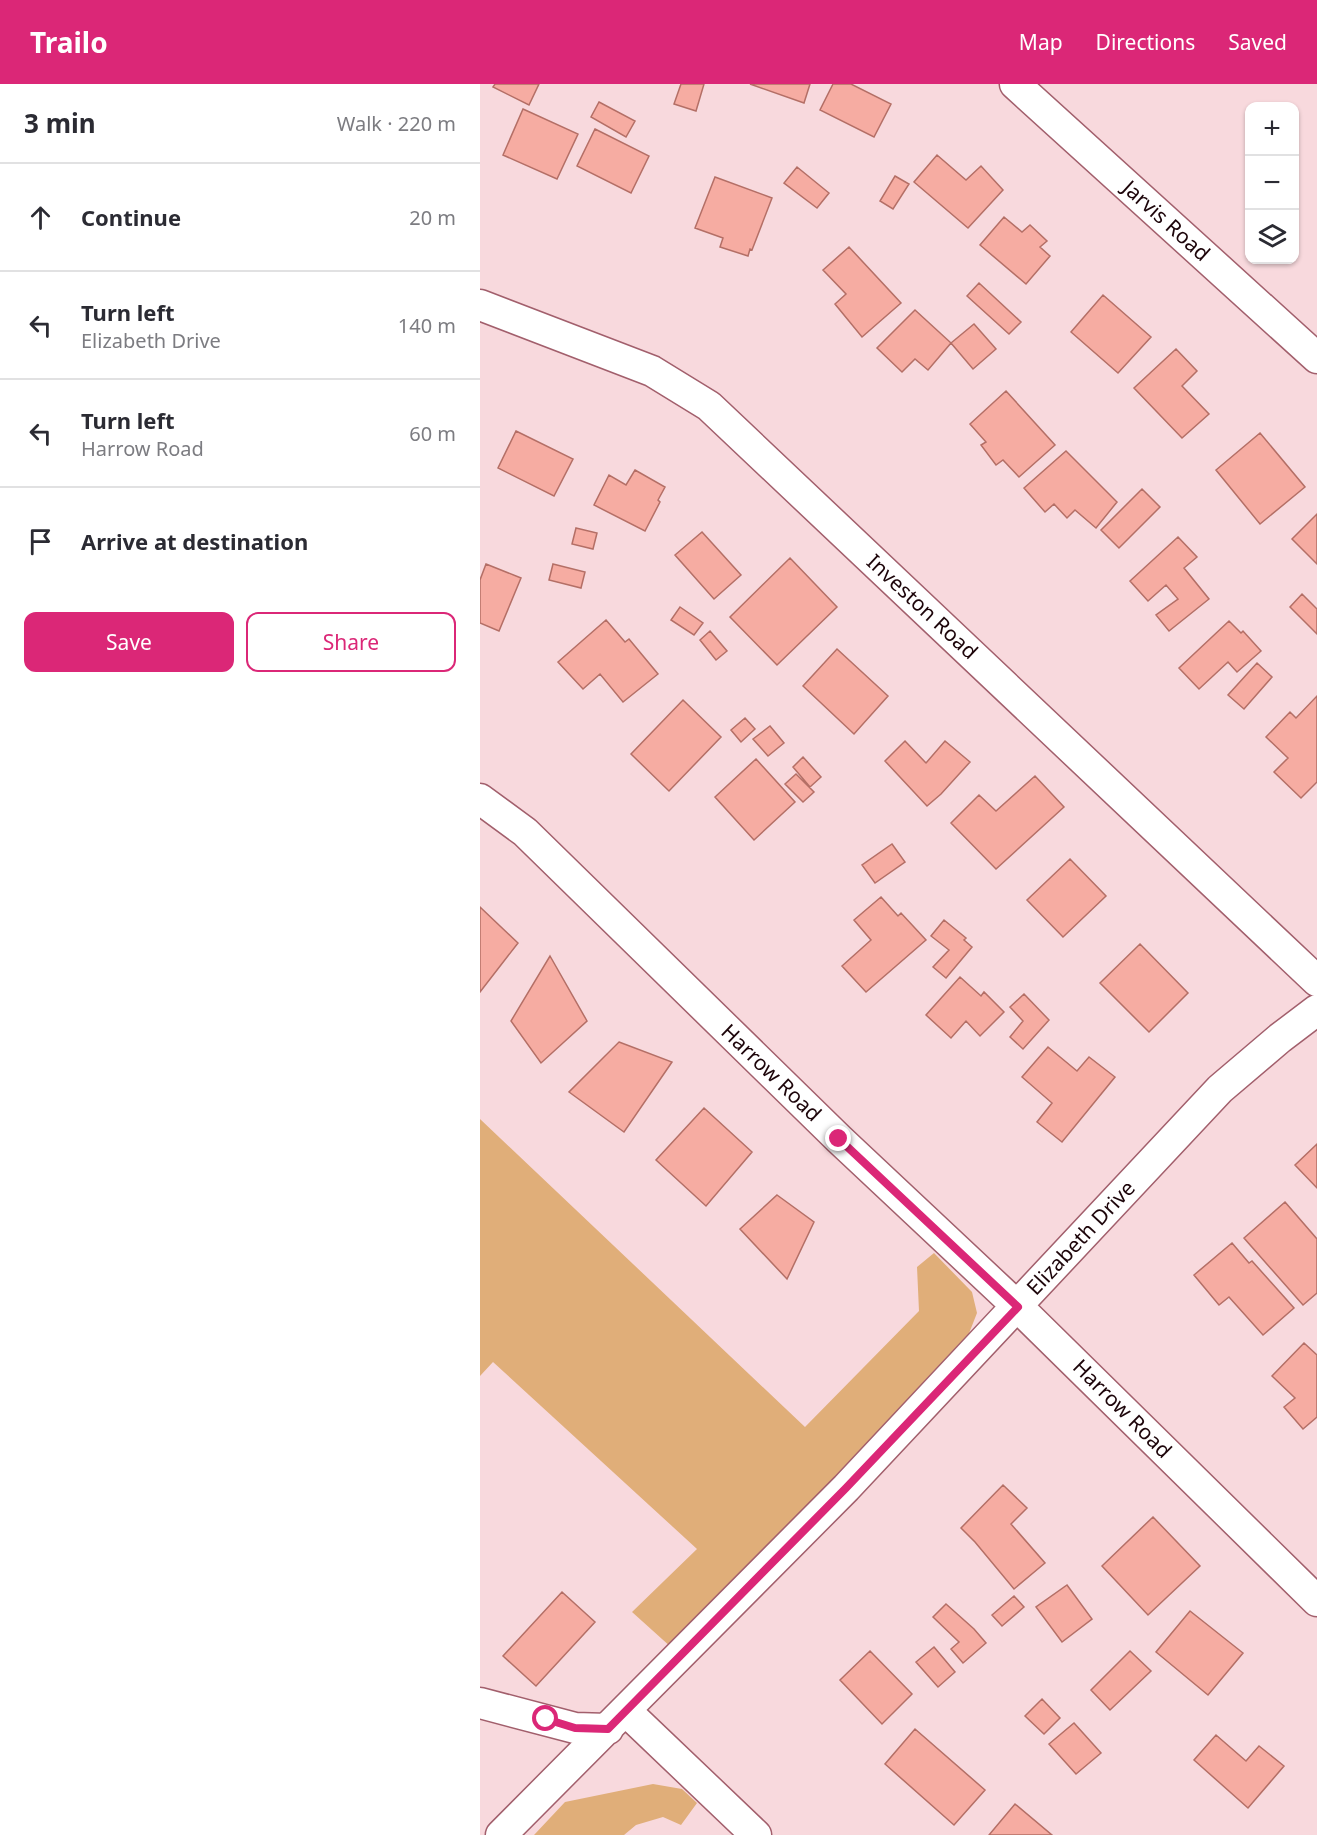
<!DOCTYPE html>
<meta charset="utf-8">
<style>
:root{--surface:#fff;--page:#f7f7f7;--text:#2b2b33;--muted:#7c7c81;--line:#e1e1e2;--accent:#db2777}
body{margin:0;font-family:"Noto Sans",sans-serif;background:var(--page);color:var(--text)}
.controls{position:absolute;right:18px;top:18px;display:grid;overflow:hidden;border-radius:12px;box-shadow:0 2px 4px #0004}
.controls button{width:54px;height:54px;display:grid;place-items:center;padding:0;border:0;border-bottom:2px solid var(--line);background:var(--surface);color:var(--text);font:30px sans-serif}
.stop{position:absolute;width:18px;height:18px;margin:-14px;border:4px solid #db2777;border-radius:50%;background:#fff}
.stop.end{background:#db2777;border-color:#fff;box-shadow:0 2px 6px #0008}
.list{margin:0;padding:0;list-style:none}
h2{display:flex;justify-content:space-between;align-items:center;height:78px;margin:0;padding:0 24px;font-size:26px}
h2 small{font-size:20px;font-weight:400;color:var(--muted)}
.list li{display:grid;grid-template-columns:39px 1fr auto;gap:18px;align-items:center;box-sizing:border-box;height:108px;padding:0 24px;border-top:2px solid var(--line)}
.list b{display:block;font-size:22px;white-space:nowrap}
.list p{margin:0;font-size:20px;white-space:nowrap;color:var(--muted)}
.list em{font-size:20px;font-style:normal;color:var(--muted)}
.actions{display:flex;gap:12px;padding:18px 24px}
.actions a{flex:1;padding:14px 0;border:2px solid var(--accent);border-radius:12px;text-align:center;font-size:21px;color:var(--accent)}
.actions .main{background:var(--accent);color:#fff}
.icon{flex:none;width:33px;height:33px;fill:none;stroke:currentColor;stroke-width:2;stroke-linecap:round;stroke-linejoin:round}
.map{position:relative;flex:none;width:837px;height:1751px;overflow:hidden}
header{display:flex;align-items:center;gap:36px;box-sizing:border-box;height:84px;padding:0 30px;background:var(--accent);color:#fff}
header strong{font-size:28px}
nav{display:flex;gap:33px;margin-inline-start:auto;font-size:21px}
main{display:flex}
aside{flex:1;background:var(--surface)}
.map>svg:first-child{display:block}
</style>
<header>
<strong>Trailo</strong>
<nav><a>Map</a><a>Directions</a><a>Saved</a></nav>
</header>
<main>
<aside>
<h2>3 min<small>Walk · 220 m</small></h2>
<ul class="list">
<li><svg class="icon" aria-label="ahead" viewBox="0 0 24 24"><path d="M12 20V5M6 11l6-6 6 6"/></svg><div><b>Continue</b></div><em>20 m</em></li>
<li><svg class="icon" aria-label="left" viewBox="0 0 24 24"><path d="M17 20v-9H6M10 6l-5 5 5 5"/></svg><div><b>Turn left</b><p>Elizabeth Drive</p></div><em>140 m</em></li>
<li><svg class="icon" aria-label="left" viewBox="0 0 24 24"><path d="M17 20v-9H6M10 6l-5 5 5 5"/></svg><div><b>Turn left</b><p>Harrow Road</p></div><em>60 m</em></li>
<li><svg class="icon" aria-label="arrive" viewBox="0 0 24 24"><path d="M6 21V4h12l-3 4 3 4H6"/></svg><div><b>Arrive at destination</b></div></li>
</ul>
<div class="actions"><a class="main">Save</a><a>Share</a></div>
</aside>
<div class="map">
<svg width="837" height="1751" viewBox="0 0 837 1751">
<rect width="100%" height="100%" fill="#f8d9dd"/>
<path fill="#e0ae79" d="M0,1035l325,308 114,-116 -2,-44 17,-14 38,39 5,21 -11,28 -294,307 -40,-36 65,-63 -204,-187 -13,14z
M173,1700l29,5 15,14 -16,22 -18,-8 -27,8 -12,10h-90l31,-33z"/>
<path fill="#f6aca2" stroke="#b46f66" stroke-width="1.5" d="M15,0h44l-10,21 -36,-18z
M201,0h23l-8,27 -22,-7z
M270,0h60l-6,19z
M353,0h18l40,20 -17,33 -54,-27z
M119,18l36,19 -9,16 -35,-20z
M43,25l55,25 -21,45 -54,-24z
M115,45l54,27 -18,37 -54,-27z
M457,71l29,25 15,-14 22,24 -35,38 -54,-46z
M317,83l32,26 -12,15 -33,-25z
M415,92l14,8 -16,25 -13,-8z
M235,93l57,21 -20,52 -2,-1 -2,7 -28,-9 3,-9 -28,-10z
M524,133l18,15 8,-7 17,16 -7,6 10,9 -24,28 -46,-39z
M369,163l52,56 -39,34 -27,-33 11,-10 -23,-24z
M499,199l42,39 -12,12 -42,-38z
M623,211l48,42 -33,36 -47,-41z
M435,226l36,33 -23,27 -13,-11 -13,13 -25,-24z
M494,240l22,25 -23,20 -22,-26z
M696,265l21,22 -15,15 27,28 -27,24 -48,-50z
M526,307l49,54 -36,32 -16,-17 -7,5 -15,-20 5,-3 -16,-18z
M36,347l57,28 -19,37 -56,-28z
M780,349l45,54 -45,37 -44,-54z
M586,367l51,51 -21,26 -21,-18 -8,8 -13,-14 -9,8 -21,-24z
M155,386l30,17 -7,13 2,2 -15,29 -51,-26 15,-30 17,10z
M662,405l18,18 -41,41 -18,-18z
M837,430v50l-25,-25z
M96,444l21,5 -4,16 -21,-5z
M222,448l39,43 -27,24 -39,-44z
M698,453l19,20 -13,11 25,31 -40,32 -13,-16 22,-16 -12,-14 -18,16 -18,-20z
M310,474l47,49 -60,58 -47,-48z
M6,480l35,14 -22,53 -19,-8v-43z
M73,480l32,8 -4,16 -32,-8z
M822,510l15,15v25l-27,-27z
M200,523l23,16 -9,12 -23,-15z
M126,536l19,22 4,-3 29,35 -35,28 -23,-28 -17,15 -25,-27z
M749,537l12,12 2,-2 18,20 -24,21 -9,-10 -29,27 -20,-21z
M230,547l17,20 -11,9 -16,-20z
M357,565l51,47 -34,38 -51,-48z
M777,579l15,14 -28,32 -16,-14z
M837,612v86l-16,16 -27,-26 14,-14 -22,-21 24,-25 6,6z
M203,616l38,37 -52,54 -38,-37z
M265,634l10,11 -14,13 -10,-12z
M290,642l14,17 -16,13 -15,-17z
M425,657l21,22 19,-22 25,21 -29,32 -14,12 -42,-45z
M323,673l18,20 -11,10 -17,-20z
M276,675l39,43 -41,38 -39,-43z
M316,690l18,18 -11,10 -18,-18z
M555,692l29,31 -68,62 -45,-46 28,-28 17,16z
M412,760l13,18 -30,21 -13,-18z
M590,775l36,37 -43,41 -36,-37z
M401,813l17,19 3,-3 25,27 -60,52 -24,-26 29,-26 -17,-20z
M0,823l38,36 -38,49z
M464,836l22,18 -2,2 8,7 -26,31 -13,-11 16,-17 -18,-14z
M660,860l48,49 -39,39 -49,-49z
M70,872l37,65 -46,42 -30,-42z
M480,893l21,19 3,-4 20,20 -24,24 -14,-15 -15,17 -25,-23z
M544,910l25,26 -26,29 -13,-12 13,-16 -13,-14z
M139,958l53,20 -48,70 -55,-40z
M568,963l29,24 12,-14 26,20 -53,65 -25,-20 15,-19 -30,-26z
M224,1024l48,44 -46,54 -50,-46z
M837,1060v44l-22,-23z
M297,1111l37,27 -27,57 -47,-50z
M805,1118l32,37v54l-14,12 -59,-67z
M752,1159l17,20 3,-2 42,47 -31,27 -34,-38 -10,8 -25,-30z
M824,1259l13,12v62l-14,12 -19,-22 11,-9 -23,-22z
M523,1401l24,23 -16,16 34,39 -31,26 -39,-47 -14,-14z
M673,1433l47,49 -52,49 -46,-49z
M587,1501l25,34 -30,23 -26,-35z
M82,1508l33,30 -59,64 -33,-30z
M534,1512l10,11 -22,19 -10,-11z
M466,1520l28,25 12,14 -23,20 -12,-14 8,-7 -26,-25z
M710,1527l53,42 -35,42 -52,-43z
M454,1563l21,25 -17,15 -22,-25z
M390,1567l42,43 -30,30 -42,-44z
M650,1567l21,20 -41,39 -19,-20z
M562,1615l18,19 -16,16 -19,-18z
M594,1639l27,30 -25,21 -27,-30z
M435,1645l70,61 -31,35 -69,-61z
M736,1651l30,26 13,-15 25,20 -36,42 -54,-48z
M535,1720l37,31h-63z"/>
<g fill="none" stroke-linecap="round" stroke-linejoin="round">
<defs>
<path id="minor" d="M535,0l302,274
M0,221l172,66 57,35 608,575
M0,715l45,33 314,307 179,168 299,294
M0,1619l95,25 33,1
M146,1627l130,124
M21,1751l345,-347 374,-399 60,-51 37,-28"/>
</defs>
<use href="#minor" stroke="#a25f6c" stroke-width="33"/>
<use href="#minor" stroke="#fff" stroke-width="30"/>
</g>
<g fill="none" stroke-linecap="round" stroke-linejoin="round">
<path stroke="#db2777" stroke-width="8" d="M66,1635l29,9 33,1 238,-241 172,-181 -179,-168"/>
</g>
<g text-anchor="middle" stroke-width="4.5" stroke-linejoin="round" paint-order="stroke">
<g font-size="21" fill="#1d050a" stroke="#fff">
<text transform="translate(686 137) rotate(42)" y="7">Jarvis Road</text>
<text transform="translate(442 523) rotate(43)" y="7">Investon Road</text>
<text transform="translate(291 989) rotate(44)" y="7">Harrow Road</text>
<text transform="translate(601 1154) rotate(-47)" y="7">Elizabeth Drive</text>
<text transform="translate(642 1325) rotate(45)" y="7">Harrow Road</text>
</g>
</g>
</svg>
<div class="controls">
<button>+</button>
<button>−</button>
<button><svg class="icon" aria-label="layers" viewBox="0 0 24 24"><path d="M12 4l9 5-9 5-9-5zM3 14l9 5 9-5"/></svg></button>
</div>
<div class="stop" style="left:66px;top:1635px"></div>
<div class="stop end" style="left:359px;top:1055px"></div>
</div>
</main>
